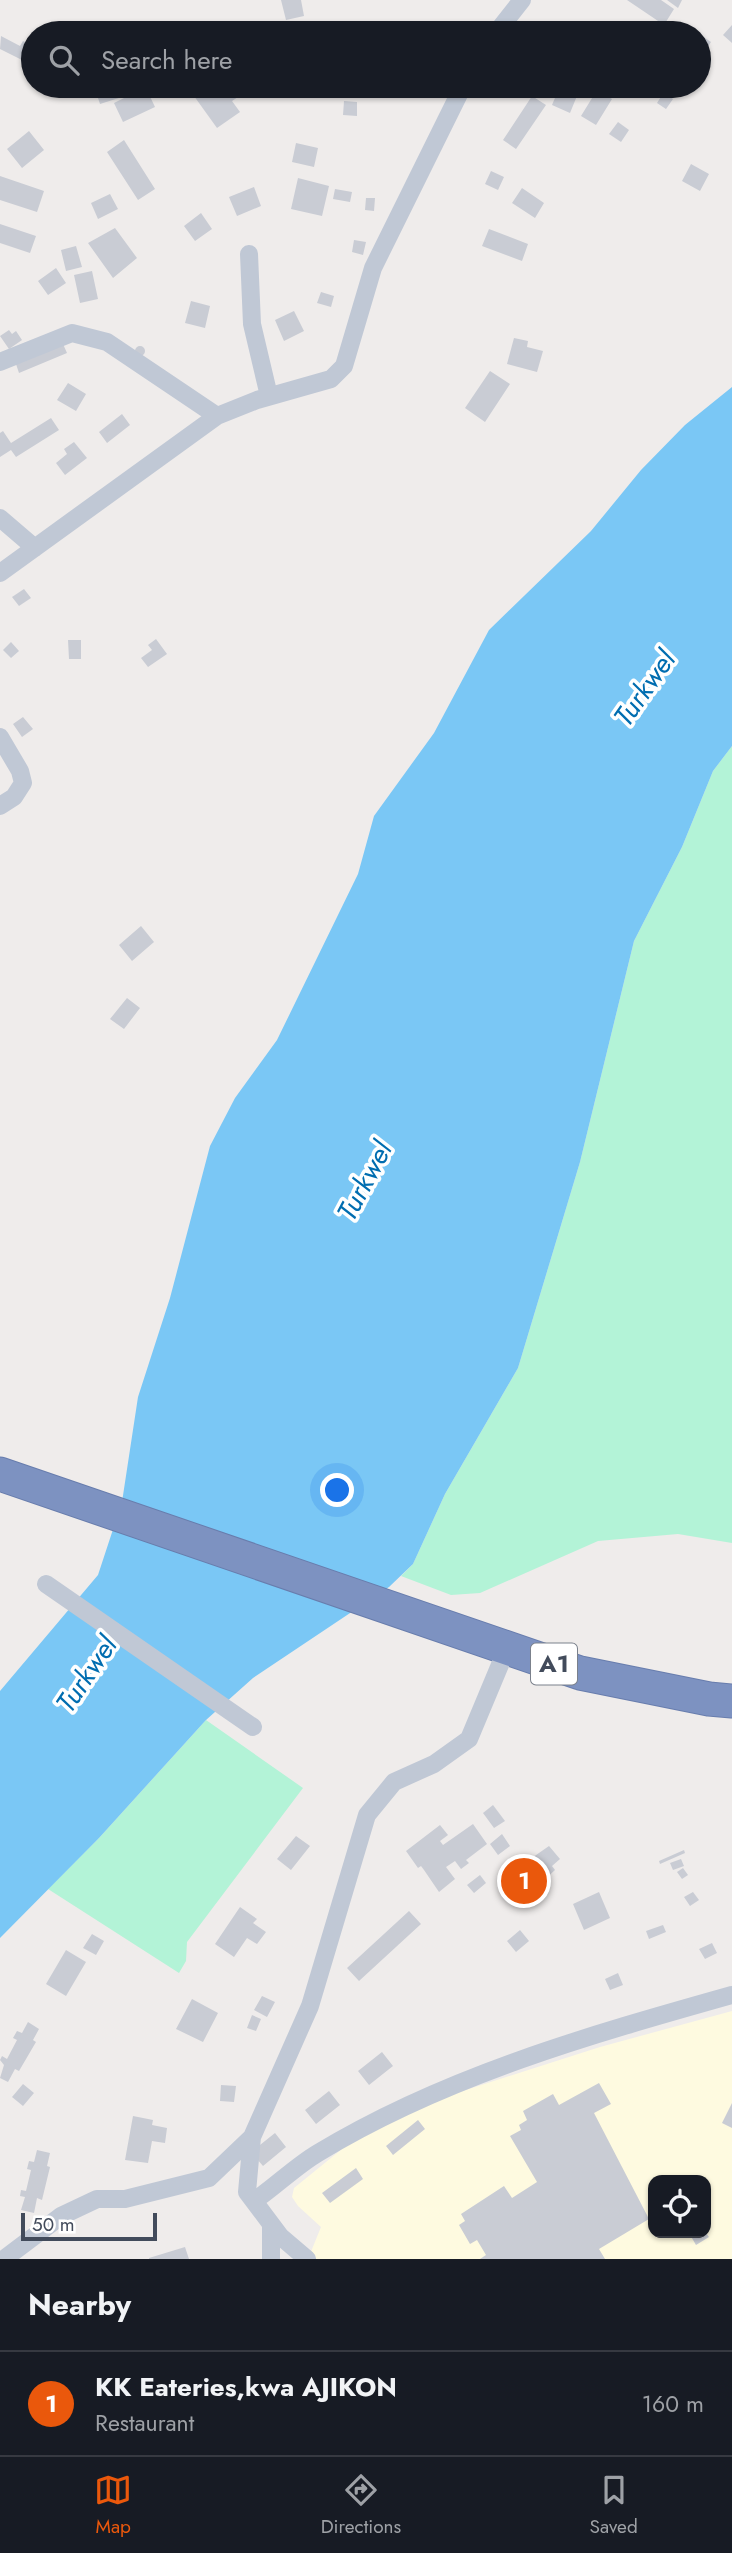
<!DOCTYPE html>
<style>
:root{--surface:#171b24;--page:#20242c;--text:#f1f3f6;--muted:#9ea1a6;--line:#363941;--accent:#ea580c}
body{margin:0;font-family:Jost,sans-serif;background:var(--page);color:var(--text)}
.controls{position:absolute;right:21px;bottom:21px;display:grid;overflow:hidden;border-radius:14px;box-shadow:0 2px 5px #0004}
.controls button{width:63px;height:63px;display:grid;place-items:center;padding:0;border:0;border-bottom:2px solid var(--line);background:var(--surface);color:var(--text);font:35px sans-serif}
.scale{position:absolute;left:21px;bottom:18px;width:136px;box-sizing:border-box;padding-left:7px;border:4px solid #424b5b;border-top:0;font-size:19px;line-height:24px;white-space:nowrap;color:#424b5b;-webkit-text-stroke:5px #fff;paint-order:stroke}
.you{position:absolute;left:338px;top:1491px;width:24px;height:24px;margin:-18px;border:5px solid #fff;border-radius:50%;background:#1a73e8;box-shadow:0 0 0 10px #1a73e833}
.badge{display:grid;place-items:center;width:46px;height:46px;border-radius:50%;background:var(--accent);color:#fff;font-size:23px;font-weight:700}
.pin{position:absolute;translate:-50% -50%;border:4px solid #fff;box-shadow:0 2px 7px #0006}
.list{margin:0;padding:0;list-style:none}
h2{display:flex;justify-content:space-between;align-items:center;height:91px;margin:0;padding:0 28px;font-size:30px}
h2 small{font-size:23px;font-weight:400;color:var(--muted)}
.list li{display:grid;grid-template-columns:46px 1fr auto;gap:21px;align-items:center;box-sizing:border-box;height:105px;padding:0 28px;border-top:2px solid var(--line)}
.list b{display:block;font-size:26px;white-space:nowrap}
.list p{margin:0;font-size:23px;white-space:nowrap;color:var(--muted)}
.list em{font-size:23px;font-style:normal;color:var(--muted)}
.icon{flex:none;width:38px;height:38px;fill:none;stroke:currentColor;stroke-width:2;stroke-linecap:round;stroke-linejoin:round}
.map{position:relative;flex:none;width:732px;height:2259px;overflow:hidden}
.search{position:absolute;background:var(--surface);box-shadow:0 2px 5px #0004;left:21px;right:21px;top:21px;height:77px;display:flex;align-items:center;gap:18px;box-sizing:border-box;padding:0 24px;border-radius:38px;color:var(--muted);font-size:26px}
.sheet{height:196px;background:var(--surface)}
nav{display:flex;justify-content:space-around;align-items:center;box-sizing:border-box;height:98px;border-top:2px solid var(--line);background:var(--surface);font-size:19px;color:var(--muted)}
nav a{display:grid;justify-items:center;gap:4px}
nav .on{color:var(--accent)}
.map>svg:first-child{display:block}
</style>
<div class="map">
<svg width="732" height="2259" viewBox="0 0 732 2259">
<rect width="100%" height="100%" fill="#efeceb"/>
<path fill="#fefae0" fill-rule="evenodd" d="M732,2011v248h-424l13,-32 -23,-21 -6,-9 2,-9 48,-39 22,-14 77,-37 159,-51zM653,2180h53v53h-53z"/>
<path fill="#b3f3d7" d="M732,746v797l-54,-9 -80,7 -118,52 -29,2 -50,-19 12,-12 32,-70 73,-126 62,-206 54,-221 48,-94 31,-76z
M206,1720l97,68 -116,154 -1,19 -7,12 -131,-84 51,-51z"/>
<path fill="#7ac7f5" d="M732,387v359l-19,25 -31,76 -48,94 -54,221 -62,206 -73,126 -32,70 -24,23 -136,91 -47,42 -107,118 -99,100v-247l98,-116 24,-73 16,-105 32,-99 40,-152 25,-48 42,-58 81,-166 16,-58 60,-83 55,-103 102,-99 50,-61 44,-45z"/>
<path fill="#c9ccd4" d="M281,0h20l3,16 -18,4z
M627,0h34l13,9 -10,16z
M667,0h15l-4,8z
M132,25l9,8h-16z
M646,25l11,5 -2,3h-14z
M732,25v18l-9,-8z
M363,28l22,4v1h-23z
M699,34l12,8 -6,9 -6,-4z
M1,36l19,10 3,-5 10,5 -7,16 -26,-13z
M94,86h24l4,11 -22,7z
M138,86h7l10,21 -32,15 -9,-19 26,-13z
M210,86h25l6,9 -9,6 8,11 -23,16 -23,-32z
M560,86l19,5 -9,22 -18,-8z
M597,90l15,9 -16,26 -15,-9z
M664,92l9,7 -7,10 -9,-6z
M532,96l14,9 -30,44 -13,-9z
M344,101l13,1v14l-14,-1z
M618,122l11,8 -8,12 -12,-8z
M29,131l15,19 -22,18 -15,-19z
M124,140l31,49 -17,11 -31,-48z
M296,143l22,5 -4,19 -22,-5z
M691,164l18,10 -9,17 -18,-10z
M491,171l13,6 -6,13 -13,-6z
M0,176l44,15 -7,21 -37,-12z
M298,178l31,8 -7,30 -31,-7z
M254,187l7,19 -24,10 -8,-19z
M522,188l22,15 -9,15 -23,-15z
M335,189l17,3 -2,10 -17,-3z
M110,194l8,15 -20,10 -7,-16z
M366,198h9l-1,13 -9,-1z
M201,213l11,16 -17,12 -11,-15z
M0,224l36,12 -6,17 -30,-10z
M115,228l22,30 -24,20 -25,-35z
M489,229l39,15 -6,17 -40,-15z
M354,240l12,2 -3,13 -11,-3z
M76,246l6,21 -16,4 -5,-21z
M56,268l10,15 -18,12 -10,-14z
M92,271l6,28 -18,4 -6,-28z
M321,292l13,4 -3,11 -14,-4z
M191,301l19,5 -5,22 -20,-5z
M294,311l10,20 -20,10 -9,-21z
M9,330l3,4 4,-3 6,9 -13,9 -9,-13z
M514,338l14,3 -1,6 16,4 -6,21 -30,-8z
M63,344l4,9 -48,20 -5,-15z
M135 351a5 5 0 1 1 10 0a5 5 0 1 1-10 0Z
M490,371l20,13 -25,38 -20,-14z
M68,383l18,11 -10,17 -19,-11z
M122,414l8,11 -23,18 -8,-11z
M51,418l8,12 -43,27 -5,-7 -11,7v-24l3,-2 8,12z
M74,442l13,16 -22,17 -9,-12 11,-9 -3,-5z
M24,589l7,9 -12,8 -7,-9z
M156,639l11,15 -19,13 -7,-9 11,-8 -4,-5z
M68,640h13v19h-12z
M11,642l8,9 -8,7 -8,-8z
M23,717l10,12 -11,8 -9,-13z
M141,926l13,16 -22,19 -13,-16z
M127,998l13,10 -16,21 -14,-10z
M493,1805l12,16 -11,7 -11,-15z
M473,1824l14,20 -21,16 3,3 -8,6 -6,-8 -9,6 9,12 -16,13 -15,-22 -3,-4 -3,2 -12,-17 34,-26 8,10 -8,6 3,4z
M502,1834l8,12 -12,9 -8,-11z
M296,1836l14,10 -19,24 -14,-11z
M549,1846l11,13 -8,7 3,4 -11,10 -3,-4 -26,22 -10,-12 24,-21 -3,-3z
M684,1850l1,3 -25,11 -1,-3z
M681,1859l3,7 -11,4 -3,-7z
M683,1868l5,7 -6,4 -5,-7z
M480,1875l6,8 -12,10 -7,-8z
M599,1892l11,26 -26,12 -11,-26z
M693,1892l6,8 -9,6 -6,-9z
M240,1907l17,12 -4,4 13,9 -9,12 -10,-6 -13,19 -19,-13z
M409,1911l12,13 -62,57 -12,-13z
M663,1925l3,7 -17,7 -3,-8z
M520,1930l9,11 -13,11 -9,-11z
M92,1934l12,7 -8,14 -13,-7z
M712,1943l5,10 -12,6 -6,-10z
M66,1950l20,12 -20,34 -20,-12z
M618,1973l5,12 -13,5 -5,-11z
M262,1996l13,6 -8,15 -13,-7z
M192,1999l26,14 -15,29 -27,-13z
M252,2015l9,4 -5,12 -9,-3z
M28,2022l11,7 -6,11 3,2 -17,29 -4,-2 -7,13 -8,-4 4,-13 -4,-5 2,-4 5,3 10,-19 -4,-2 4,-7 5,2z
M382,2052l11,14 -24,19 -11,-14z
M599,2083l12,21 -17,9 55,106 -50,30 6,10h-125l6,-4 -9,-15 -7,4 -11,-19 6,-4 -4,-7 43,-28 8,12 25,-16 -27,-46 11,-6 -2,-5 8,-5 -4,-9 30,-17 6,11z
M23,2084l11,9 -11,13 -11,-9z
M221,2085l15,1 -2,16 -14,-1z
M329,2091l11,14 -24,19 -11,-14z
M732,2103v25l-10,-5z
M133,2116l20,4 -1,5 15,3 -2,15 -13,-2 -4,22 -23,-3z
M418,2120l7,9 -32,26 -7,-9z
M275,2133l11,14 -23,19 -12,-14z
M37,2150l13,3 -3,13 3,1 -8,33 -5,-2 -3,15 -13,-3 4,-13 -5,-1 1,-6 5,1 5,-21 -4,-1 2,-8 5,1z
M356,2168l7,11 -33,24 -8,-10z
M689,2233h17l3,4 -13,8z
M185,2247l4,12h-40v-1z"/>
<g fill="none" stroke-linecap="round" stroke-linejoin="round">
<defs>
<path id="highway" d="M0,1474l580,199 129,26 23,2"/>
</defs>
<use href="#highway" stroke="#687dad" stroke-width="35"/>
<path stroke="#c0c8d5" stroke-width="18" d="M496,33l26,-33
M249,254l3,70 17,72
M0,362l72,-29 35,9 110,74
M0,518l35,30
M0,573l217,-157 40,-16 74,-21 13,-13 29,-98 90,-182
M0,737l20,34 3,12 -9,14 -14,9
M46,1584l207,143
M254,2201c22,-15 42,-35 64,-48 127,-77 272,-118 414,-158
M271,2224v35
M4,2259l57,-43 36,-17h28l84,-21 43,-41
M307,2259l-27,-23 -33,-44 5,-55 58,-131 57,-191 27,-33 40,-18 35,-25 38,-91"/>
<use href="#highway" stroke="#7d92c1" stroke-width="33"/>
</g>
<g text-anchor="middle" stroke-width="7" stroke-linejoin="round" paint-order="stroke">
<rect fill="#fff" stroke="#7b818c" stroke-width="2" x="531" y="1643.5" width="46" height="41" rx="5"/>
<g font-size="24" font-weight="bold" fill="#424b5b">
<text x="554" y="1672">A1</text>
</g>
<g font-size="28" font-style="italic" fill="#006db0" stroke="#fff">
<text transform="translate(644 688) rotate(-55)" y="10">Turkwel</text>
<text transform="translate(364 1181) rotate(-62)" y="10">Turkwel</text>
<text transform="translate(86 1674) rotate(-56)" y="10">Turkwel</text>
</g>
</g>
</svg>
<div class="controls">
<button><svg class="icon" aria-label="locate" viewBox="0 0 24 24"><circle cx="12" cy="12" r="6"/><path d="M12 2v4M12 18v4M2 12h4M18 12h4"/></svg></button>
</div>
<div class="scale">50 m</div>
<div class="you"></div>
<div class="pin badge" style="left:524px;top:1881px">1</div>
<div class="search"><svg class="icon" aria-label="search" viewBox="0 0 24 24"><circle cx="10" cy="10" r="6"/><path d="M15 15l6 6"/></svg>Search here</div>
</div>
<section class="sheet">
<h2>Nearby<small></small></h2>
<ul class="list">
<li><span class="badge">1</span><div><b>KK Eateries,kwa AJIKON</b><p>Restaurant</p></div><em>160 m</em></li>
</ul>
</section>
<nav>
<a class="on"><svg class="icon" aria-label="map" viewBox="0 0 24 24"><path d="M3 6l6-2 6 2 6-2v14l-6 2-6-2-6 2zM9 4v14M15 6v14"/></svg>Map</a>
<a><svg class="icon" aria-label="directions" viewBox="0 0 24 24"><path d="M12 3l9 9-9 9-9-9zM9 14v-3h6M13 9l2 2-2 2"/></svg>Directions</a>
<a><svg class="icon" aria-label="saved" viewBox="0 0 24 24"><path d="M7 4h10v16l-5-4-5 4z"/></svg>Saved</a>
</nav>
